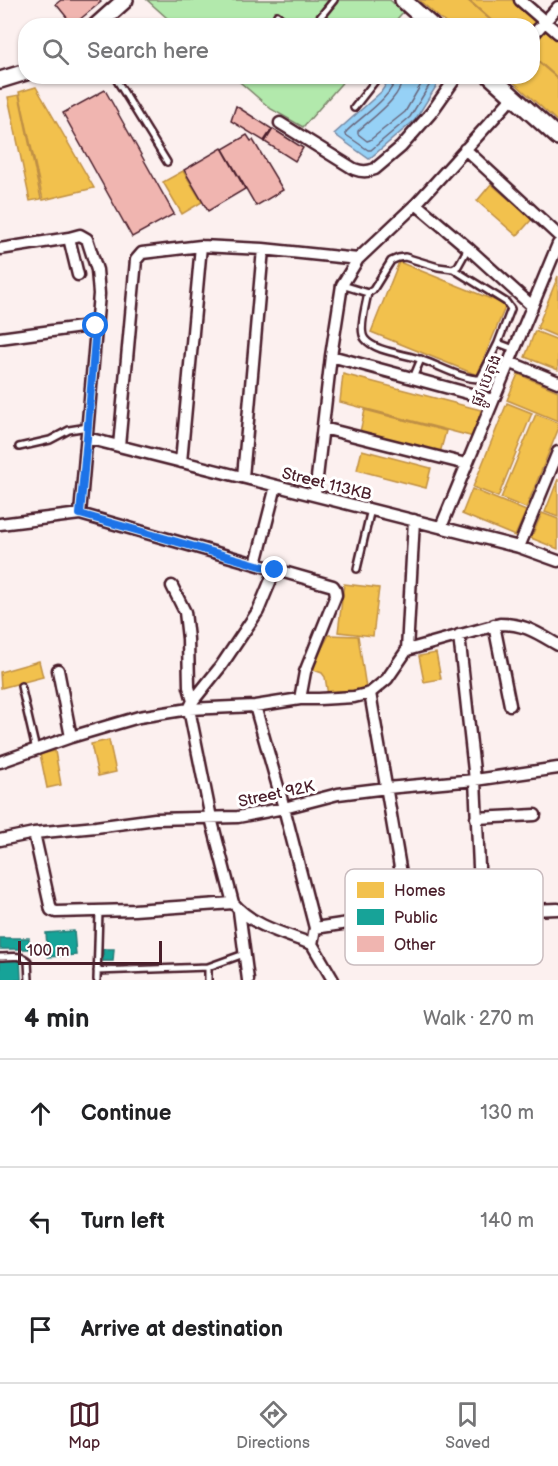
<!DOCTYPE html>
<meta charset="utf-8">
<style>
:root{--surface:#fff;--page:#f6f6f6;--text:#202124;--muted:#757577;--line:#e0e0e0;--accent:#4a1f2b}
body{margin:0;font-family:"Balsamiq Sans","Noto Sans Khmer",sans-serif;background:var(--page);color:var(--text)}
.scale{position:absolute;left:18px;bottom:15px;width:144px;box-sizing:border-box;padding-left:6px;border:3px solid #4a1f2b;border-top:0;font-size:16px;line-height:21px;white-space:nowrap;color:#4a1f2b;-webkit-text-stroke:4px #fff;paint-order:stroke}
.stop{position:absolute;width:18px;height:18px;margin:-14px;border:4px solid #1a73e8;border-radius:50%;background:#fff}
.stop.end{background:#1a73e8;border-color:#fff;box-shadow:0 2px 6px #0008}
.list{margin:0;padding:0;list-style:none}
h2{display:flex;justify-content:space-between;align-items:center;height:78px;margin:0;padding:0 24px;font-size:26px}
h2 small{font-size:20px;font-weight:400;color:var(--muted)}
.list li{display:grid;grid-template-columns:39px 1fr auto;gap:18px;align-items:center;box-sizing:border-box;height:108px;padding:0 24px;border-top:2px solid var(--line)}
.list b{display:block;font-size:22px;white-space:nowrap}
.list em{font-size:20px;font-style:normal;color:var(--muted)}
.icon{flex:none;width:33px;height:33px;fill:none;stroke:currentColor;stroke-width:2;stroke-linecap:round;stroke-linejoin:round}
.map{position:relative;flex:none;width:558px;height:980px;overflow:hidden}
.search{position:absolute;background:var(--surface);box-shadow:0 2px 4px #0004;left:18px;right:18px;top:18px;height:66px;display:flex;align-items:center;gap:15px;box-sizing:border-box;padding:0 21px;border-radius:24px;color:var(--muted);font-size:22px}
.sheet{height:402px;background:var(--surface)}
nav{display:flex;justify-content:space-around;align-items:center;box-sizing:border-box;height:84px;border-top:2px solid var(--line);background:var(--surface);font-size:16px;color:var(--muted)}
nav a{display:grid;justify-items:center;gap:3px}
nav .on{color:var(--accent)}
.map>svg:first-child{display:block}
</style>
<div class="map">
<svg width="558" height="980" viewBox="0 0 558 980">
<rect width="100%" height="100%" fill="#fcf0ef"/>
<filter id="ink" filterUnits="userSpaceOnUse"><feTurbulence type="fractalNoise" baseFrequency=".0167" numOctaves="2"/><feDisplacementMap in="SourceGraphic" scale="12" xChannelSelector="R" yChannelSelector="G"/><feConvolveMatrix kernelMatrix="1 2 1 2 8 2 1 2 1" color-interpolation-filters="sRGB"/></filter>
<g filter="url(#ink)">
<path fill="#b2e9ac" stroke="#7e846c" stroke-width="1.5" d="M147,0h243l13,12 -11,13 -216,1z
M234,77h113l-44,50 -32,-18z"/>
<path fill="#96d1f6" stroke="#788aa5" stroke-width="1.5" d="M391,77h51l-27,43 -46,39 -35,-25 47,-42z"/>
<path fill="#f2c14e" stroke="#c09044" stroke-width="1.5" d="M419,0h48l30,26h-48z
M469,0h48l22,19 -7,8v-1h-34z
M548,26l10,9v43l-26,-23v-12z
M532,57l26,22v43l-51,-46h25z
M36,87l58,101 -51,12 -24,-108z
M19,95l22,104 -11,2 -22,-104z
M183,171l19,31 -20,12 -19,-32z
M491,184l41,35 -15,17 -40,-35z
M399,262l107,43 -29,70 -106,-43z
M558,276v61l-21,-9z
M535,331l23,9v30l-33,-13z
M343,374l138,36 -7,27 -134,-35z
M518,374l40,17v30l-51,-21z
M507,403l25,10 -34,84 -25,-10z
M365,410l81,21 -6,22 -80,-21z
M536,414l22,9v7l-32,78 -25,-10z
M362,450l69,18 -5,20 -69,-18z
M558,479v38l-13,-5z
M472,489l54,22 -11,25 -53,-22z
M542,513l16,6v30l-27,-11z
M344,584l35,4 -6,48 -35,-4z
M329,635l29,1 8,52 -38,7 -3,-18 -3,-4 -11,-4z
M436,653l5,26 -17,3 -5,-26z
M39,661l4,16 -42,11 -1,-16z
M109,740l7,32 -18,4 -7,-32z
M55,751l6,34 -14,3 -7,-34z"/>
<path fill="#17a398" stroke="#267b77" stroke-width="1.5" d="M74,931l2,24 -28,2 -2,-24z
M0,938h29v11h-29z
M103,949h11l-1,12h-10z
M0,958h20l1,22h-21z"/>
<g fill="none" stroke-linecap="round" stroke-linejoin="round">
<path stroke="#68667c" stroke-width="1.5" d="M396,76c-3,22 -36,41 -50,56v3l22,15h3l39,-33 25,-41
M403,76c-1,22 -30,41 -45,55v3l9,7 3,-1 35,-28 21,-36"/>
</g>
<path fill="#f0b5b0" stroke="#4a1f2b" stroke-width="1.5" d="M61,0h38l2,2 -28,23 -17,-21z
M105,90l69,124 -42,23 -69,-124z
M236,106l36,23 -8,12 -33,-20z
M273,129l30,19 -8,13 -30,-19z
M247,135l4,6 2,-1 30,50 -27,16 -33,-57z
M222,148l23,41 -37,22 -24,-41z"/>
<g fill="none" stroke-linecap="round" stroke-linejoin="round">
<defs>
<path id="lane" d="M277,15l13,11
M313,26l21,-26
M114,76l53,86
M354,108l25,-32
M342,285l26,8 5,-3 18,-29 7,-3 7,-1 33,10 15,2 5,-3 10,-18
M368,293c-2,11 -10,38 -3,46 10,13 42,15 57,21 18,6 39,19 58,19l18,-36 13,-34 -5,-7 -53,-33
M498,343l16,6
M413,378l8,-19
M19,447l31,-7 19,-10 19,-3
M357,569l14,-60
M21,686l15,64
M0,957c10,0 21,-3 28,4l1,19
M208,967l36,-13
M97,971l111,-4v13
M97,980l2,-69"/>
<path id="street" d="M520,0l38,33
M532,36l26,-29
M280,123l74,46c8,3 13,3 21,0l26,-22 30,-34 26,-37
M465,149l93,86
M416,204l52,44 64,58
M69,238l11,-3 7,4 10,31 2,24 -19,220
M0,249l69,-11 9,37
M0,338l96,-13
M331,356l162,44
M509,362l49,20
M323,428l143,36
M87,438l432,109 39,14
M119,446l17,-186 6,-7 59,-7 62,3 95,10
M181,462l20,-216
M243,477l20,-228
M315,495l16,-139 11,-71 16,-26 58,-55 97,-107
M0,524l80,-10 253,72 2,3 1,6 -31,77 -5,27
M441,527l117,-283
M519,547l39,-95
M256,564l20,-78
M275,570l-17,41 -37,55 -28,35 -4,8 22,109 22,85c19,23 52,31 79,41l21,36
M172,586l13,26 3,27 1,48 4,14
M494,625l16,80
M459,635l16,145 6,130
M407,650l93,-26c26,0 37,9 58,21
M58,670l13,67
M370,693l38,221
M255,706l29,102 31,120 -3,16
M0,762l71,-25 68,-20 50,-8 66,-3 45,-7h19l35,-2 16,-4 17,-14 20,-29 7,-130
M476,818l59,-3
M34,833l17,77 5,2 78,-2 99,-7
M0,840l34,-7 62,-6 59,-8 83,-2 46,-9 54,-14 49,-6 88,-8 83,-12
M239,911l9,69
M315,928l93,-14 150,-5"/>
<path id="secondary" d="M403,0l29,26
M96,26l29,-26
M490,76l68,61
M0,80l26,-8"/>
</defs>
<use href="#lane" stroke="#4a1f2b" stroke-width="10"/>
<use href="#street" stroke="#4a1f2b" stroke-width="15"/>
<use href="#secondary" stroke="#4a1f2b" stroke-width="20"/>
<use href="#lane" stroke="#fff" stroke-width="5"/>
<use href="#street" stroke="#fff" stroke-width="10"/>
<use href="#secondary" stroke="#fff" stroke-width="15"/>
</g>
</g>
<g fill="none" stroke-linecap="round" stroke-linejoin="round" filter="url(#ink)">
<path stroke="#1a73e8" stroke-width="8" d="M96,326l-9,112 -7,76 195,56"/>
</g>
<g text-anchor="middle" stroke-width="6" stroke-linejoin="round" paint-order="stroke">
<g font-size="16" fill="#4a1f2b" stroke="#fff">
<text transform="translate(485 380) rotate(-67)" y="6">ផ្លូវ បេតុង</text>
<text transform="translate(327 483) rotate(14)" y="6">Street 113KB</text>
<text transform="translate(276 793) rotate(-12)" y="6">Street 92K</text>
</g>
</g>
<rect x="345" y="869" width="198" height="96" rx="9" fill="#fff" stroke="#c9bcbf" stroke-width="1.5"/>
<rect x="357" y="882" width="27" height="16" fill="#f2c14e"/>
<rect x="357" y="909" width="27" height="16" fill="#17a398"/>
<rect x="357" y="936" width="27" height="16" fill="#f0b5b0"/>
<g font-size="16" fill="#4a1f2b">
<text x="394" y="896">Homes</text>
<text x="394" y="923">Public</text>
<text x="394" y="950">Other</text>
</g>
</svg>
<div class="scale">100 m</div>
<div class="stop" style="left:96px;top:326px"></div>
<div class="stop end" style="left:275px;top:570px"></div>
<div class="search"><svg class="icon" aria-label="search" viewBox="0 0 24 24"><circle cx="10" cy="10" r="6"/><path d="M15 15l6 6"/></svg>Search here</div>
</div>
<section class="sheet">
<h2>4 min<small>Walk · 270 m</small></h2>
<ul class="list">
<li><svg class="icon" aria-label="ahead" viewBox="0 0 24 24"><path d="M12 20V5M6 11l6-6 6 6"/></svg><div><b>Continue</b></div><em>130 m</em></li>
<li><svg class="icon" aria-label="left" viewBox="0 0 24 24"><path d="M17 20v-9H6M10 6l-5 5 5 5"/></svg><div><b>Turn left</b></div><em>140 m</em></li>
<li><svg class="icon" aria-label="arrive" viewBox="0 0 24 24"><path d="M6 21V4h12l-3 4 3 4H6"/></svg><div><b>Arrive at destination</b></div></li>
</ul>
</section>
<nav>
<a class="on"><svg class="icon" aria-label="map" viewBox="0 0 24 24"><path d="M3 6l6-2 6 2 6-2v14l-6 2-6-2-6 2zM9 4v14M15 6v14"/></svg>Map</a>
<a><svg class="icon" aria-label="directions" viewBox="0 0 24 24"><path d="M12 3l9 9-9 9-9-9zM9 14v-3h6M13 9l2 2-2 2"/></svg>Directions</a>
<a><svg class="icon" aria-label="saved" viewBox="0 0 24 24"><path d="M7 4h10v16l-5-4-5 4z"/></svg>Saved</a>
</nav>
